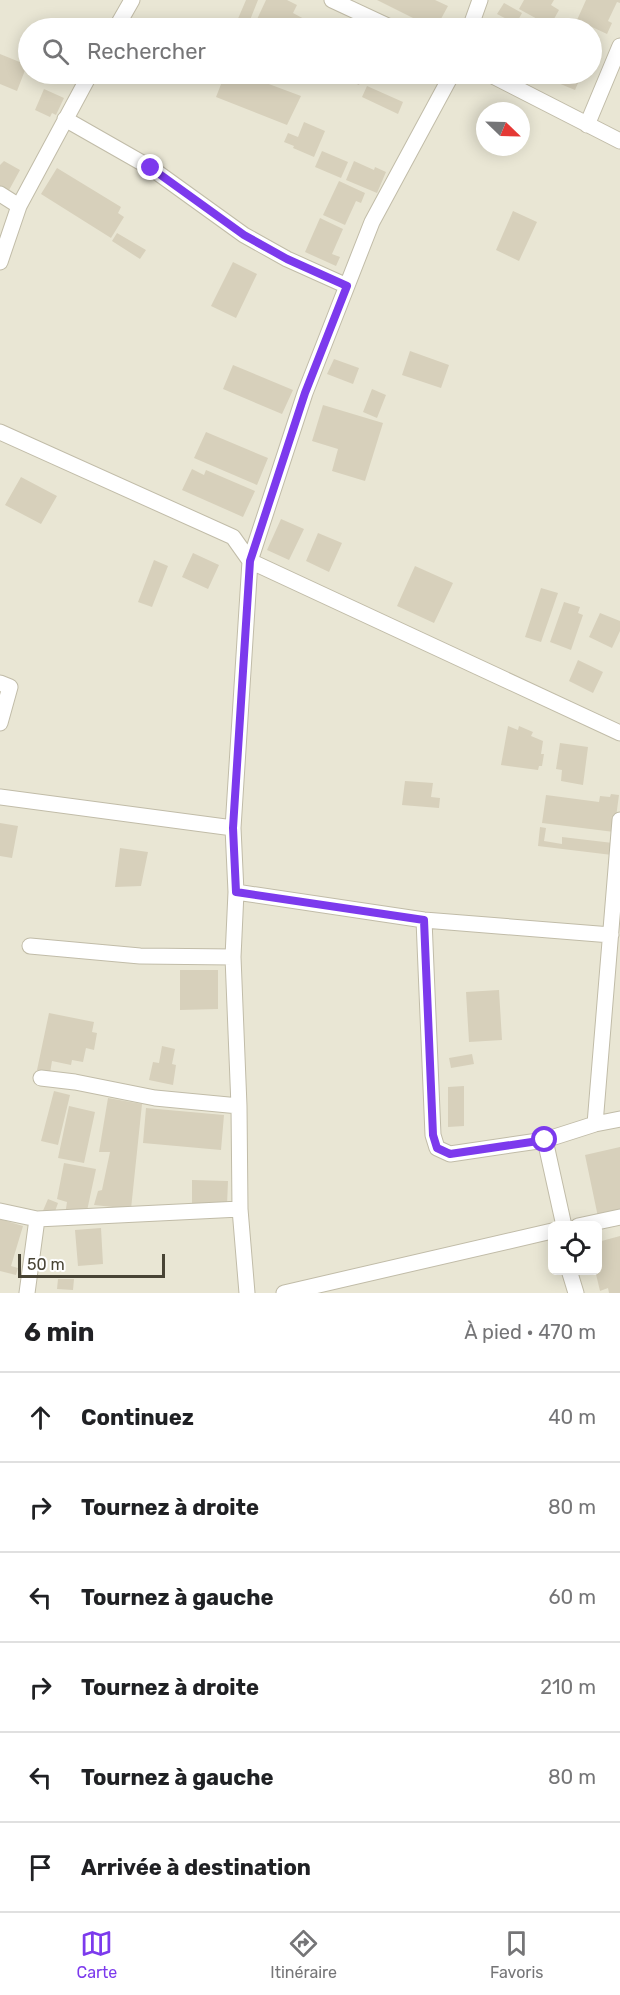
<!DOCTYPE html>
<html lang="fr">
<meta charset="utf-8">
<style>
:root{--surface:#fff;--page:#f6f6f6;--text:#202124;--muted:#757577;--line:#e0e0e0;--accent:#7c3aed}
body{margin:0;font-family:Rubik,sans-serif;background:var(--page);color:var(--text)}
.controls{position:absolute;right:18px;bottom:18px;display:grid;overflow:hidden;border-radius:9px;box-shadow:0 3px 15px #0003}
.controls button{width:54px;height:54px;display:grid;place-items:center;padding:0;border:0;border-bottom:2px solid var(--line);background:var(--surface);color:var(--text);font:30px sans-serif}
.compass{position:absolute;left:476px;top:102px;width:54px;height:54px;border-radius:50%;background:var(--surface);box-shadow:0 3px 15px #0003;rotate:113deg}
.scale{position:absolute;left:18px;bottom:15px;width:147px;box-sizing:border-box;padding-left:6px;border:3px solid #484435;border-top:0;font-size:16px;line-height:21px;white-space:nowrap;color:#484435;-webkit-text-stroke:4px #fff;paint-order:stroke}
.stop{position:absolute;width:18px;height:18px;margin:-14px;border:4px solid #7c3aed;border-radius:50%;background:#fff}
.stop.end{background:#7c3aed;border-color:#fff;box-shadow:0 2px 6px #0008}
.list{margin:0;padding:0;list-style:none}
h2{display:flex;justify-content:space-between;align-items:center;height:78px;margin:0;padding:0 24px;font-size:26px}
h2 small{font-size:20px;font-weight:400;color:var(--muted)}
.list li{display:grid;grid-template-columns:39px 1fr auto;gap:18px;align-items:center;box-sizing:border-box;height:90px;padding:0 24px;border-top:2px solid var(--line)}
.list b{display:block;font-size:22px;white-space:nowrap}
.list em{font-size:20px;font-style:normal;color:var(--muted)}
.icon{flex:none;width:33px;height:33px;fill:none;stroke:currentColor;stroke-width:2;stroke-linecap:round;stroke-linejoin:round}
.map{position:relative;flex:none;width:620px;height:1293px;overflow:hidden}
.search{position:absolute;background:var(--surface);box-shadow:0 3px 15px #0003;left:18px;right:18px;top:18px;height:66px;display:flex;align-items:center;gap:15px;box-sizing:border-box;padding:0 21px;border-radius:33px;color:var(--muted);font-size:22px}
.sheet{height:618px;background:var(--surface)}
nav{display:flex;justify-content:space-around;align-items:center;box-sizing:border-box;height:84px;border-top:2px solid var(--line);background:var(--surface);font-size:16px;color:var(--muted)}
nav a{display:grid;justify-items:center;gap:3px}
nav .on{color:var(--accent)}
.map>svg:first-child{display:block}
</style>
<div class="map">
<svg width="620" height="1293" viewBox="0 0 620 1293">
<rect width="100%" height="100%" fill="#f5f2e6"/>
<path fill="#e9e6d4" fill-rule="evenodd" d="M0,0h620v1293h-620zM28,28h564v46h-564zM485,111h36v36h-36zM552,1226h46v44h-46z"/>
<path fill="#d7d0bb" d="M246,0h12l-10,25 -11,-4z
M266,0h21l10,5 -4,8 13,7 -4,8h-49z
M377,0h58l13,6 -12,22h-3z
M524,0h30l-3,5 8,5 -9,16 -31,-17z
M586,0h34v3l-3,-1 -9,19 4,2 -5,11 -30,-14z
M504,3l18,10 -6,11 -19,-10z
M592,41l8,4 -8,24z
M0,54l27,11 -10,26 -17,-7z
M225,74h17l59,22 -14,29 -71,-28z
M332,74h32l-5,11z
M540,74h42l-7,16 -36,-15z
M367,86l36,16 -5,12 -36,-17z
M44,89l20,9 -8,17 -4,-2 -2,4 -15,-7z
M304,122l21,9 -11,26 -21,-9 1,-2 -10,-4 4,-9 10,4z
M322,151l26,11 -7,16 -26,-11z
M4,161l16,9 -12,22 -8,-4v-23z
M354,161l20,9 1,-3 11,5 -9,21 -31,-13z
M57,168l64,39 -3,6 6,4 -13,21 -70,-44z
M339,181l26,12 -4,10 -5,-2 -11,24 -22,-10z
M513,211l24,11 -18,39 -23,-11z
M320,218l23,11 -11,25 8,3 -4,9 -31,-14z
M117,233l29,17 -6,9 -28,-18z
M233,262l24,12 -21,44 -25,-12z
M410,351l39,14 -8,23 -39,-13z
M334,359l25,9 -6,16 -26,-10z
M233,365l60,25 -11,24 -59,-25z
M372,389l14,6 -9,23 -14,-6z
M323,405l60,18 -18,58 -33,-10 6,-22 -26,-8z
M206,432l62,26 -11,27 -63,-27z
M192,469l12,6 2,-5 49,21 -12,26 -61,-27z
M21,477l36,19 -16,28 -36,-19z
M281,519l23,10 -15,31 -22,-10z
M318,533l24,10 -13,29 -23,-11z
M193,553l26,12 -11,24 -26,-12z
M154,560l14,6 -16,41 -14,-5z
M415,566l38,17 -19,40 -37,-17z
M541,588l17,5 -17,49 -16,-5z
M564,602l16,5 -2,6 5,2 -12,35 -21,-8z
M600,613l20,8v10l-8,17 -23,-11z
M578,660l25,12 -10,21 -24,-12z
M508,726l10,4 1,-4 14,6 -2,4 12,5 -2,13h3l-2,12h-3l-1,4 -37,-5z
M560,743l28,4 -5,38 -22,-4 1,-11 -6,-1z
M405,781l28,2 -2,14 9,1 -1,10 -37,-3z
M611,794l8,1 -5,37 -72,-9 4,-28 53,7 1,-6 10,1z
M0,823l18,3 -6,32 -12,-2z
M540,827l6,1 -2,13 18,3v-7l51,6 -1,12 -74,-9z
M120,848l28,4 -7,34 -26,1z
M180,970h38v39l-38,1z
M499,990l3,50 -33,2 -3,-50z
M49,1013l45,9 -2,10 5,1 -3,17 -8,-2 -3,14 -11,-2 -1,5 -19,-4 -2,12 -13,-3z
M162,1046l13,3 -3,15 4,1 -3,20 -24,-5 4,-18 6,1z
M472,1054l2,10 -23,4 -2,-10z
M464,1086v40l-16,1v-40z
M54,1091l16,4 -12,50 -17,-4z
M108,1098l34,6 -11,105 -37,-4 4,-14 4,-1 8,-38h-11z
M69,1106l26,6 -11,51 -26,-5z
M146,1108l78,7 -3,35 -78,-7z
M620,1147v65l-22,5 -13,-62z
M64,1163l32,6 -11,51 -20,-5 2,-13 -10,-3z
M192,1180l36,1 -1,24 -35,-1z
M48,1199l10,4 -5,14 -11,-4z
M0,1219l23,7 -12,40 7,2 -2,7 -16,-4z
M101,1228l2,36 -25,2 -3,-36z
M620,1236v57h-11l-1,-5 -8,3 -5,-21h3v-28z
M58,1279h16l-1,11 -16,-1z"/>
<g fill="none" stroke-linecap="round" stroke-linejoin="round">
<defs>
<path id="minor" d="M332,0l60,28
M116,28l16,-28
M470,28l10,-28
M489,74l131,67
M65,119l86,49 93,67 43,24 60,27
M587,125l33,-79
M0,194l19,12
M0,262l19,-56 71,-132
M0,432l233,105 17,24 370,172
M0,683l10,4 -10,36
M0,797l233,31
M236,892l188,28 187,15
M424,920l9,215 4,13 13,6 95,-14 50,-16 25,-5
M30,946l110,10 93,1
M41,1078l34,4 80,16 84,8
M595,1124l25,-304
M545,1140l19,86
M0,1211l37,8 203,-10
M578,1226l42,-9
M569,1270l7,23
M27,1293l10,-74
M247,1293l-7,-84 -1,-103 -6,-149 3,-65 -3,-64 17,-267 55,-168 67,-171 80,-148
M284,1293l268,-62"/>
</defs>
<use href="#minor" stroke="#c1bca8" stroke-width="17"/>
<use href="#minor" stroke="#fff" stroke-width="15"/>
</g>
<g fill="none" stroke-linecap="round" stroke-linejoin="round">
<path stroke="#7c3aed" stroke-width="8" d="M151,168l93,67 43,24 60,27 -42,107 -55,168 -17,267 3,64 188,28 9,215 4,13 13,6 95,-14"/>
</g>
</svg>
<div class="controls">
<button><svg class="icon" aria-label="locate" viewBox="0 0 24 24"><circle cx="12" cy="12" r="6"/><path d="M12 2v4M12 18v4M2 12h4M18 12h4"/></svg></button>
</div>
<svg class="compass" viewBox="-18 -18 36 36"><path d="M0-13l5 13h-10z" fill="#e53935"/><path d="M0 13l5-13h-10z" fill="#757577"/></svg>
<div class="scale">50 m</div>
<div class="stop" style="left:545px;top:1140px"></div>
<div class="stop end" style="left:151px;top:168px"></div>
<div class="search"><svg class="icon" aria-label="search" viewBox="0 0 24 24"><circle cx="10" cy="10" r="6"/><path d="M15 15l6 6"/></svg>Rechercher</div>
</div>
<section class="sheet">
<h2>6 min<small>À pied · 470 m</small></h2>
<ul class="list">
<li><svg class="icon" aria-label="ahead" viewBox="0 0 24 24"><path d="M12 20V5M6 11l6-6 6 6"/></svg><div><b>Continuez</b></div><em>40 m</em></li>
<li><svg class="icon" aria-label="right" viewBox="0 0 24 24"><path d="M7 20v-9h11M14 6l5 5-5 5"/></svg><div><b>Tournez à droite</b></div><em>80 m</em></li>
<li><svg class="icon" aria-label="left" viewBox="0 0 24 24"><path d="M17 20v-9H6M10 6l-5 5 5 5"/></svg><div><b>Tournez à gauche</b></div><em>60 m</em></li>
<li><svg class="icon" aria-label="right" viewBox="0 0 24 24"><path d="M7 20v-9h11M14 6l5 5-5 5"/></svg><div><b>Tournez à droite</b></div><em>210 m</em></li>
<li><svg class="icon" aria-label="left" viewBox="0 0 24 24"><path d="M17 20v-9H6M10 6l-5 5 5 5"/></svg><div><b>Tournez à gauche</b></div><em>80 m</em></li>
<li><svg class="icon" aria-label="arrive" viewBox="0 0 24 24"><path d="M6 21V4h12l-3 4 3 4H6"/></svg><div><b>Arrivée à destination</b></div></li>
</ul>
</section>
<nav>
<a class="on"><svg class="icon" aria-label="map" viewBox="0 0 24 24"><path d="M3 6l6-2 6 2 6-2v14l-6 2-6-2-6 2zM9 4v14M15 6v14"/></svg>Carte</a>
<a><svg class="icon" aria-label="directions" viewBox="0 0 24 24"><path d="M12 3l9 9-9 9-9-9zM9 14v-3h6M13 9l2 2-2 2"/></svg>Itinéraire</a>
<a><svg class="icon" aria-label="saved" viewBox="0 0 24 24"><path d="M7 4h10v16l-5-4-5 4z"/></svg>Favoris</a>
</nav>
